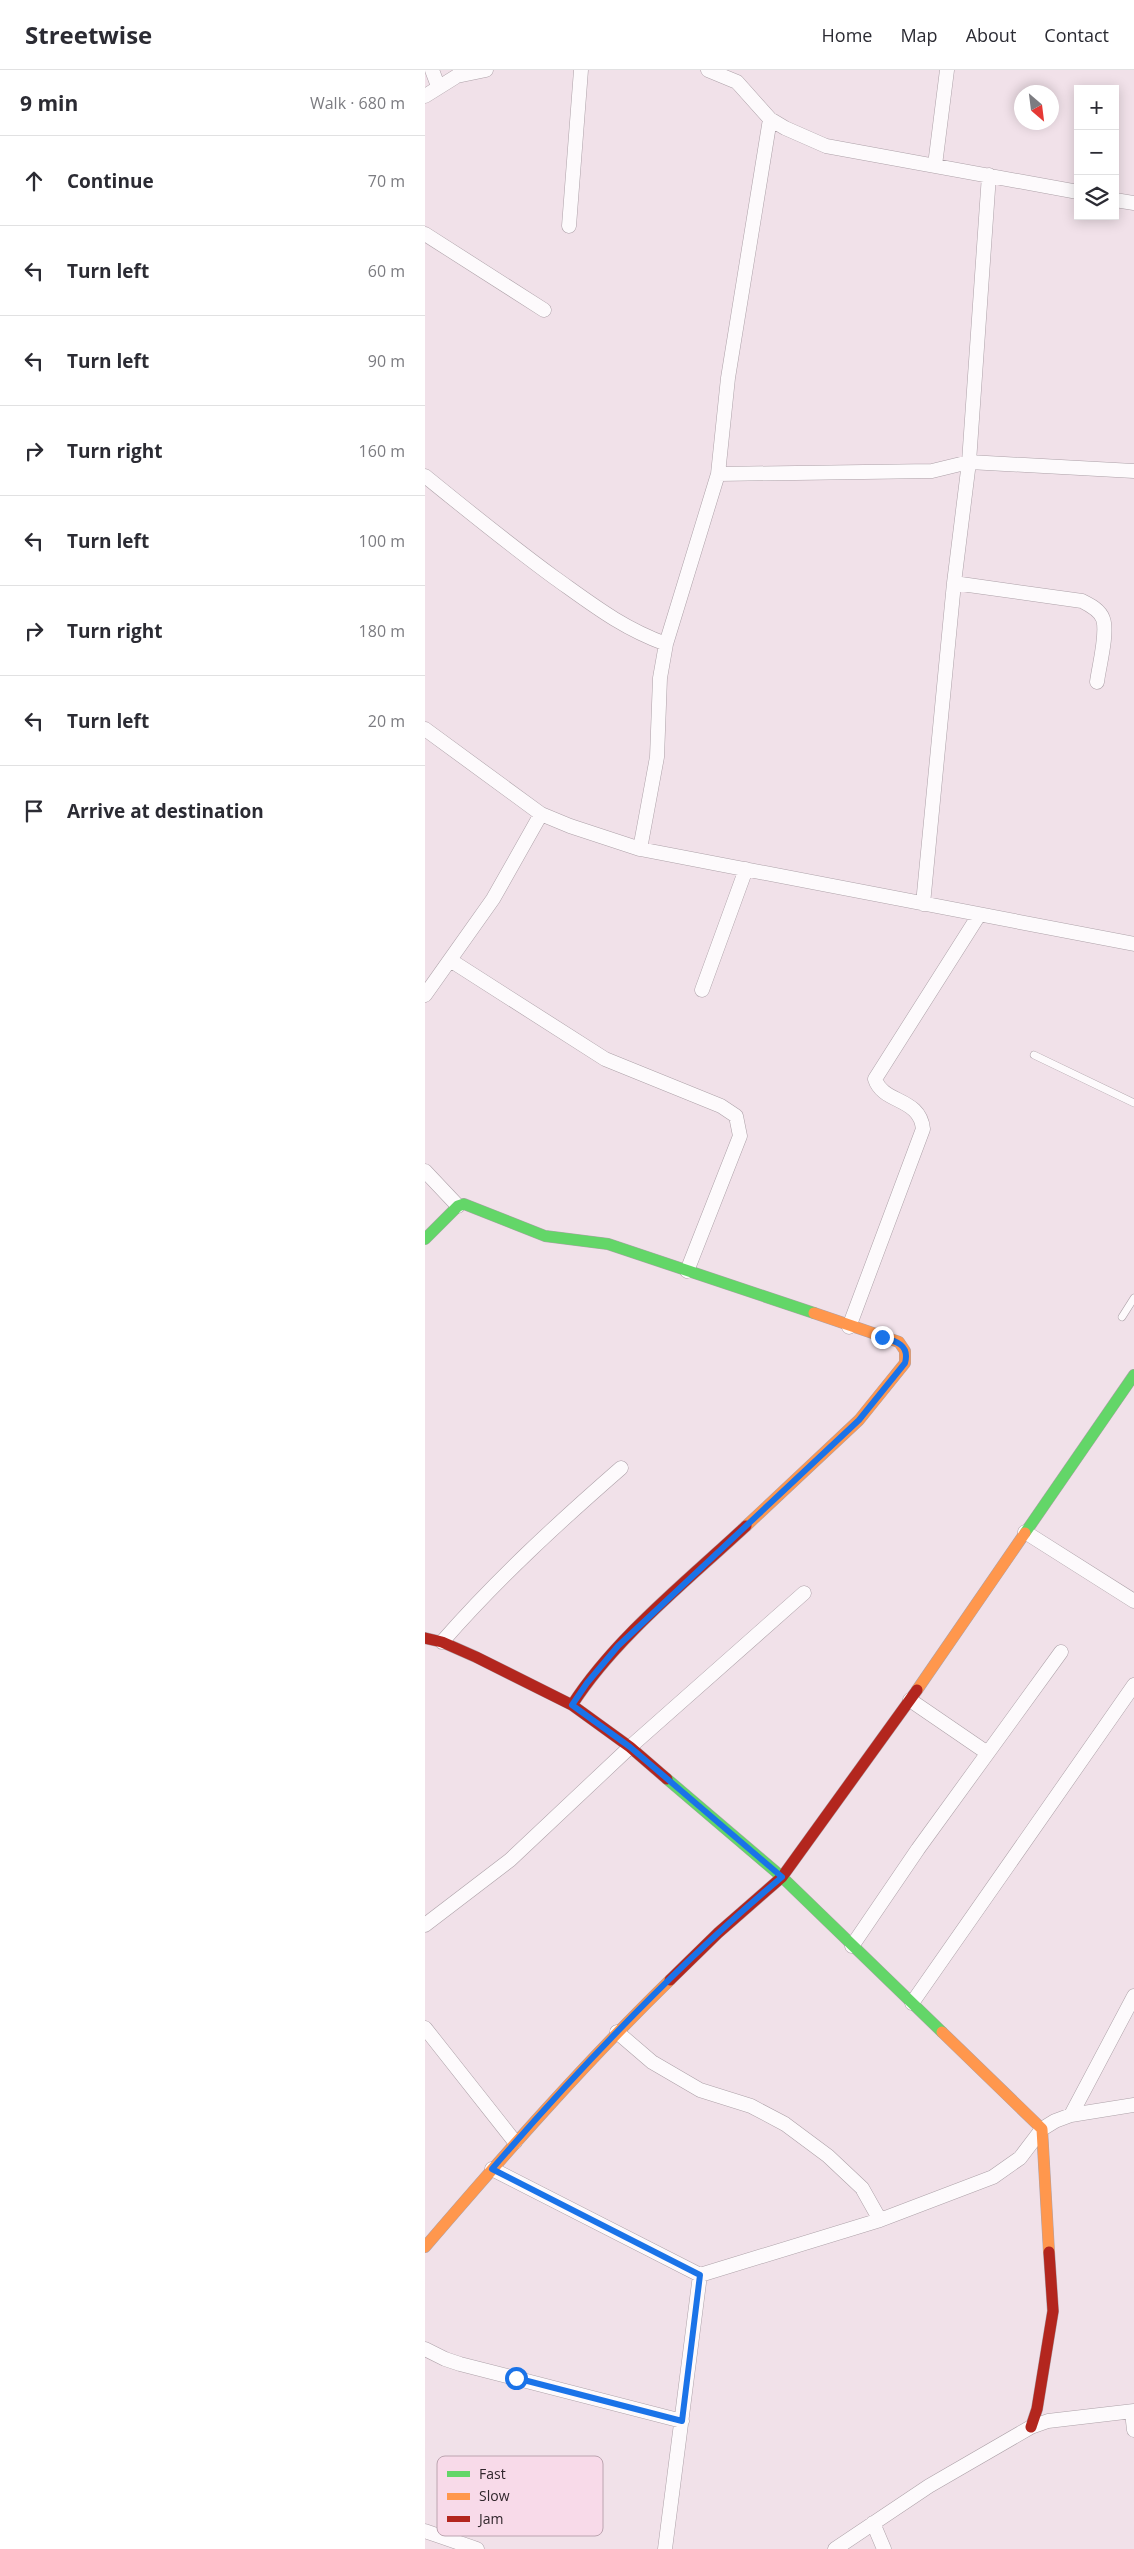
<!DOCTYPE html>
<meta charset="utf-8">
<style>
:root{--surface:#fff;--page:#f2f2f3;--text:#2b2b33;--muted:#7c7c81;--line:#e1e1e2}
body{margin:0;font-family:"Open Sans",sans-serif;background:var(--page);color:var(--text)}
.controls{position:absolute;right:15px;top:15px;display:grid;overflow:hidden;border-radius:0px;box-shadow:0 2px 12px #0003}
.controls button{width:45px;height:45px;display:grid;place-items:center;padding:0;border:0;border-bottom:1px solid var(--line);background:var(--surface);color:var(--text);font:25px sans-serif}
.compass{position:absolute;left:589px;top:15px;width:45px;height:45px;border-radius:50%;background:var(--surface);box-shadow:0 2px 12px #0003;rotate:152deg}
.stop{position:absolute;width:15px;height:15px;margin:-11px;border:4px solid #1a73e8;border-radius:50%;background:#fff}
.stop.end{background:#1a73e8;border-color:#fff;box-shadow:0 1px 5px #0008}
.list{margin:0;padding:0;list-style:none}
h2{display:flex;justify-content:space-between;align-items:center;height:65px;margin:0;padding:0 20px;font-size:21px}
h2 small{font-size:16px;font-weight:400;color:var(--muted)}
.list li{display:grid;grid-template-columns:32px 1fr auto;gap:15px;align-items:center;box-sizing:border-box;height:90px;padding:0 20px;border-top:1px solid var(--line)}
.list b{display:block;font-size:19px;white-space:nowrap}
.list em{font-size:16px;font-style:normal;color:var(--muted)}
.icon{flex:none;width:28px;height:28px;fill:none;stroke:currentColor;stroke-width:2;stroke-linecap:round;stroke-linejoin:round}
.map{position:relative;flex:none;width:709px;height:2479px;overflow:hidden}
header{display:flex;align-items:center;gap:30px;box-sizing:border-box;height:70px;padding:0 25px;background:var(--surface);border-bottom:1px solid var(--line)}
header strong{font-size:24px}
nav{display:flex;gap:28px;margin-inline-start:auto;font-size:18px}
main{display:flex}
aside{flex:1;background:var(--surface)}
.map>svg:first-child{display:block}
</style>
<header>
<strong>Streetwise</strong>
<nav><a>Home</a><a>Map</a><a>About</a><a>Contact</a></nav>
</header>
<main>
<aside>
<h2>9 min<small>Walk · 680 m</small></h2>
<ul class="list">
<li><svg class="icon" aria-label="ahead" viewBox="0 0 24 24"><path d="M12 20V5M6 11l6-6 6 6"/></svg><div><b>Continue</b></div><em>70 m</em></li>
<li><svg class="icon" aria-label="left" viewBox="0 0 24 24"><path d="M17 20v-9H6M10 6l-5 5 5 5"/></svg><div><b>Turn left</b></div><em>60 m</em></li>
<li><svg class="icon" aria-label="left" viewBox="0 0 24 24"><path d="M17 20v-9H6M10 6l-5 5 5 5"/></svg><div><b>Turn left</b></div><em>90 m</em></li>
<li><svg class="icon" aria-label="right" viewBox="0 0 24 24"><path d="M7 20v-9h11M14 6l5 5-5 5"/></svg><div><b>Turn right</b></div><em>160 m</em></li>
<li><svg class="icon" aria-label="left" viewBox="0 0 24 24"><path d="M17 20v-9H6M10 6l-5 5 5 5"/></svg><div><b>Turn left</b></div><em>100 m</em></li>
<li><svg class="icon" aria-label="right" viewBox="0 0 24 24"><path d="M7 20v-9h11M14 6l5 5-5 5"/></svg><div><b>Turn right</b></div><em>180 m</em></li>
<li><svg class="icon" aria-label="left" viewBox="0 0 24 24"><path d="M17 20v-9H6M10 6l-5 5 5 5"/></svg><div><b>Turn left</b></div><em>20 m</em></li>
<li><svg class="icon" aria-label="arrive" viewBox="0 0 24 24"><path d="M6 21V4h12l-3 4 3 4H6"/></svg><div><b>Arrive at destination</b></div></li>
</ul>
</aside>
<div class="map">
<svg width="709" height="2479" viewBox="0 0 709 2479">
<rect width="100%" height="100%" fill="#f1e1e9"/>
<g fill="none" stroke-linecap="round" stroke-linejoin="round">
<defs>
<path id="lane" d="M609,985l100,48
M697,1247l12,-19"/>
<path id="street" d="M7,0l6,16
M283,0l29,12 33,37 15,9 41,18 252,46
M0,26l32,-20 29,-6
M510,95l12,-95
M690,130l19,3
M144,156l12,-156
M0,164l119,76
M293,404l214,-3 37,-9 165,9
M0,406c43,35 85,69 130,102 38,27 67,50 111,66
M529,513l128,18c8,4 18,9 21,18 5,14 -4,47 -6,63
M0,659l116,85 29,12 70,23 494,95
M215,779l17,-92 3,-79 6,-34 52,-170 10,-96 42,-259
M498,834l31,-321 15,-121 20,-287
M25,890l155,99 116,47 15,10 4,20 -53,135
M277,920l44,-121
M0,925l68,-96 48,-85
M0,1101l33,35
M424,1257l74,-198c-3,-32 -40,-25 -48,-50l104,-164
M600,1462l109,69
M17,1572c55,-63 116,-119 179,-174
M485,1630l76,52
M0,1855l85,-65 120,-113 174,-154
M427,1876l66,-97 143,-197
M487,1933l222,-318
M0,1958l90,114
M192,1962l35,30 48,28 51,16 34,18 43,32 34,32 18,32
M646,2045l63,-119
M67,2099l208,106 180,-55 113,-43 27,-19 22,-29 13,-8 16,-6 63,-10
M0,2279l20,10 15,5 222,57
M707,2342l2,18
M448,2453l11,26
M0,2461l52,18
M240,2479l35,-274
M410,2479l94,-63 102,-59 17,-6 86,-10"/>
<path id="fast" d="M0,1169l33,-33 6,-2 81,32 63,8 206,69
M600,1463l109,-158
M242,1709l115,98 160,155"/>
<path id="slow" d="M321,1456l113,-106 46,-57v-12l-6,-9 -85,-29
M492,1620l108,-157
M517,1962l100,97 7,123
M0,2177c79,-92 158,-182 245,-267"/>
<path id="jam" d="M0,1568l17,4 34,15 96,48 58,42 37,32
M147,1635c43,-67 115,-124 174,-179
M245,1910l48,-47 64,-56 135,-187
M606,2357l6,-18 16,-98 -4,-59"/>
</defs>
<use href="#lane" stroke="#ada1a8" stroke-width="8"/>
<use href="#street" stroke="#ada1a8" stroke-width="15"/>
<use href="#fast" stroke="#ada1a8" stroke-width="12"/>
<use href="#slow" stroke="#ada1a8" stroke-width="12"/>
<use href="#jam" stroke="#ada1a8" stroke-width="12"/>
<use href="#lane" stroke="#fdfafc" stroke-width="7"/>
<use href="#street" stroke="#fdfafc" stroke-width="14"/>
<use href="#fast" stroke="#63d668" stroke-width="11"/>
<use href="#slow" stroke="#ff974d" stroke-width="11"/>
<use href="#jam" stroke="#b3261e" stroke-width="11"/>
</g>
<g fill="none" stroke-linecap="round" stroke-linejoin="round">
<path stroke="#1a73e8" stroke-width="6" d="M91,2308l166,43 18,-146 -208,-106c89,-103 185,-204 290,-292l-152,-130 -58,-42 15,-22 31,-37 241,-226 46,-57c5,-18 -9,-22 -23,-26"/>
</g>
<rect x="12" y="2386" width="166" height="80" rx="8" fill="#f8dae9" stroke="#bca4b0" stroke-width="1"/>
<rect x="22" y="2401" width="23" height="6" fill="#63d668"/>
<rect x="22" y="2423" width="23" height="7" fill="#ff974d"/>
<rect x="22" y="2446" width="23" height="6" fill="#b3261e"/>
<g font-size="14" fill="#31262c">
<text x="54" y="2409">Fast</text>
<text x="54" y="2431">Slow</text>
<text x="54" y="2454">Jam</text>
</g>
</svg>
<div class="controls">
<button>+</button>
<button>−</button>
<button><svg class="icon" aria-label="layers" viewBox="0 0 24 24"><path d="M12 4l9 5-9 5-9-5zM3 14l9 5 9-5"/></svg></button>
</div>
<svg class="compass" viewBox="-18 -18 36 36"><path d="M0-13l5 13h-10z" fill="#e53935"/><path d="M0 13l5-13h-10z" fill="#7c7c81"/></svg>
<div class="stop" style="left:91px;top:2308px"></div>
<div class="stop end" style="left:457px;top:1267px"></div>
</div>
</main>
